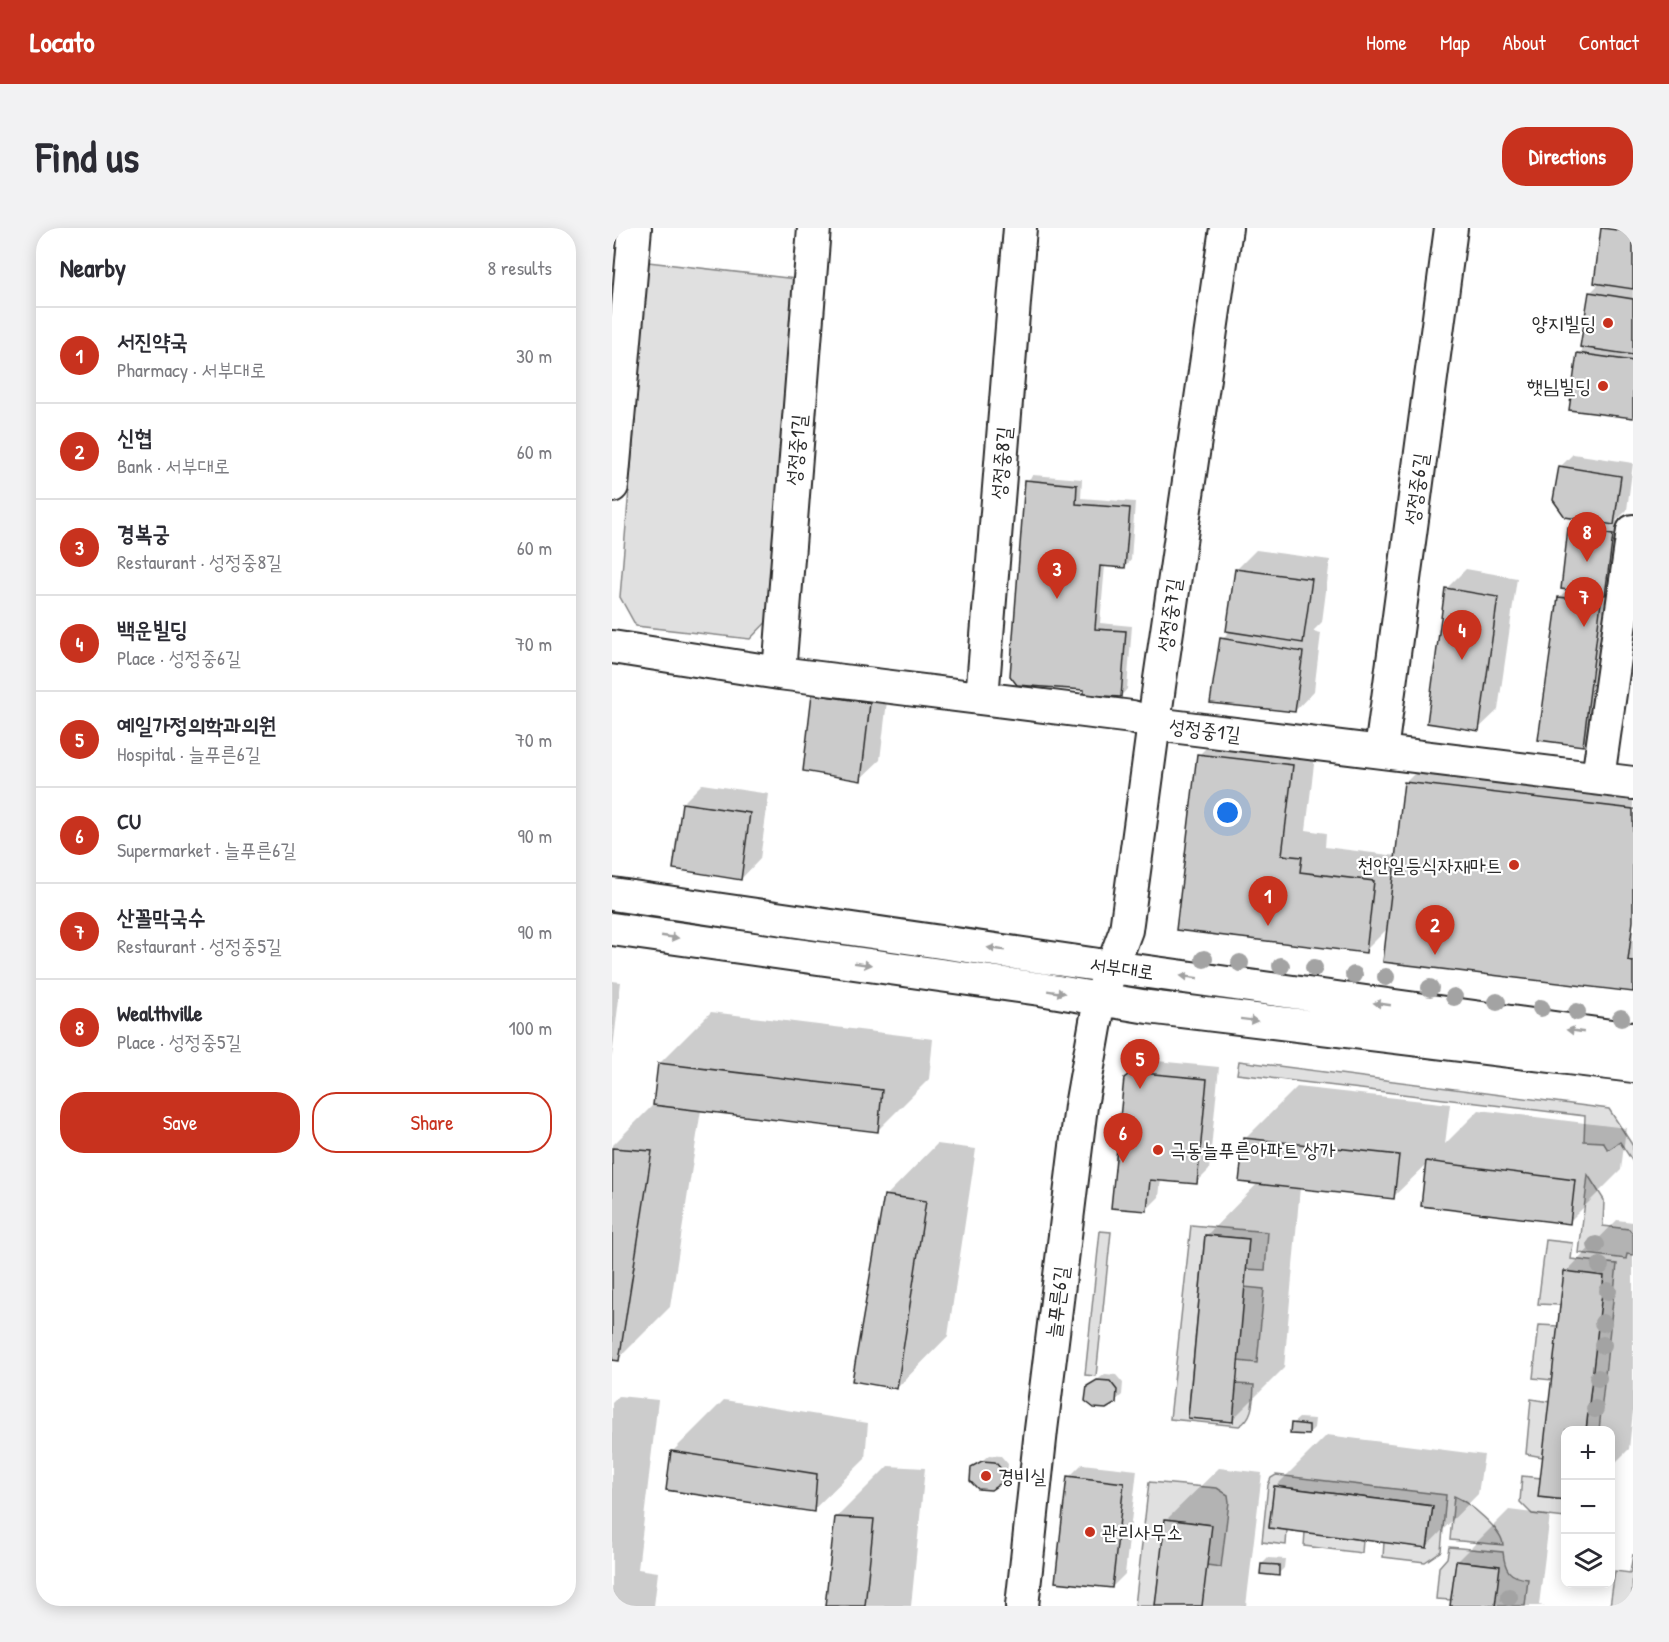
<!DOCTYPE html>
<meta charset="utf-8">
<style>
:root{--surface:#fff;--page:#f2f2f3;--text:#2b2b33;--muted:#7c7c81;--line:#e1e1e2;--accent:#c8321e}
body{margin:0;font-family:"Patrick Hand","Poor Story",sans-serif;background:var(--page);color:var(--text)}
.controls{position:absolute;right:18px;bottom:18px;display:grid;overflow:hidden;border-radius:12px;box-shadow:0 3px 15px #0003}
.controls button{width:54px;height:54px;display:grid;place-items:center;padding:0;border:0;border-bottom:2px solid var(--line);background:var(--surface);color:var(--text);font:30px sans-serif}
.you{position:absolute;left:616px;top:585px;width:21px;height:21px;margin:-15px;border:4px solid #fff;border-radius:50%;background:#1a73e8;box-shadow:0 0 0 9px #1a73e833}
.badge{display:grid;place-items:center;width:39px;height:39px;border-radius:50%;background:var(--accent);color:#fff;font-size:20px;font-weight:700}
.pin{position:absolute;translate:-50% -50px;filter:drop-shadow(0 2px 3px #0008)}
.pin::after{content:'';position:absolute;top:32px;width:21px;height:18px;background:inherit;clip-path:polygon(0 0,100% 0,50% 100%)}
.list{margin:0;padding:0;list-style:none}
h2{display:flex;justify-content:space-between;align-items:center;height:78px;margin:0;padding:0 24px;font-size:26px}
h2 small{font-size:20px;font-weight:400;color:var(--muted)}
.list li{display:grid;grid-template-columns:39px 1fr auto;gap:18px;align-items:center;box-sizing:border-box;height:96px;padding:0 24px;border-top:2px solid var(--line)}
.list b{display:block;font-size:22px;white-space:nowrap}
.list p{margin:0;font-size:20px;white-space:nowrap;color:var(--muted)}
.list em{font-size:20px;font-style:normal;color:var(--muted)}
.actions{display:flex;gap:12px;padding:18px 24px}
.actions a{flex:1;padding:14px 0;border:2px solid var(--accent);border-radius:24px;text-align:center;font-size:21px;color:var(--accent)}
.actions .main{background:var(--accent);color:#fff}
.icon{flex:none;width:33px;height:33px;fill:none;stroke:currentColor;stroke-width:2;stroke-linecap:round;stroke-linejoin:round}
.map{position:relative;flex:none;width:1021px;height:1378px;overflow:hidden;border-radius:24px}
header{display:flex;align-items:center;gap:36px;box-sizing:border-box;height:84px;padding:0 30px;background:var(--accent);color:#fff}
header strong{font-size:28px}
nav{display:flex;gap:33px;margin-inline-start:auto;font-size:21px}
.intro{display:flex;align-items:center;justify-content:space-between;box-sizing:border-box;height:144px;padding:0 36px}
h1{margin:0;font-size:42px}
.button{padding:15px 27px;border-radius:24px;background:var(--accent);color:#fff;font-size:21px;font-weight:700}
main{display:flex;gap:36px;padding:0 36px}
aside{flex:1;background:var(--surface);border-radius:24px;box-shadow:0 3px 15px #0003}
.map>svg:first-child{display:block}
</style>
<header>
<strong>Locato</strong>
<nav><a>Home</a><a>Map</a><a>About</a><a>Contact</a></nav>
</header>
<div class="intro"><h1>Find us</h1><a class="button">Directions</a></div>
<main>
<aside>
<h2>Nearby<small>8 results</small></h2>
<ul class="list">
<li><span class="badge">1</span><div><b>서진약국</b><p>Pharmacy · 서부대로</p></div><em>30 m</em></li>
<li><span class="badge">2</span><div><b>신협</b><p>Bank · 서부대로</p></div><em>60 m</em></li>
<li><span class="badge">3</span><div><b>경복궁</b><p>Restaurant · 성정중8길</p></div><em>60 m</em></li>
<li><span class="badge">4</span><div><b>백운빌딩</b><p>Place · 성정중6길</p></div><em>70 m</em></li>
<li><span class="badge">5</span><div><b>예일가정의학과의원</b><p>Hospital · 늘푸른6길</p></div><em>70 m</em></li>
<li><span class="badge">6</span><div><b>CU</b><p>Supermarket · 늘푸른6길</p></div><em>90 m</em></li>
<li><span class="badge">7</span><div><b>산꼴막국수</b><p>Restaurant · 성정중5길</p></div><em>90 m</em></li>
<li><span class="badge">8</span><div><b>Wealthville</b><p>Place · 성정중5길</p></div><em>100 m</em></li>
</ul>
<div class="actions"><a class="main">Save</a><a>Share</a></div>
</aside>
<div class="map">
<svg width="1021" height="1378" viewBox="0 0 1021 1378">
<rect width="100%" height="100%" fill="#fff"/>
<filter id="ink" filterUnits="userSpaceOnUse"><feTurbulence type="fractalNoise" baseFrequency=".0167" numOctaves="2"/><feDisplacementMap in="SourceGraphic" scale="12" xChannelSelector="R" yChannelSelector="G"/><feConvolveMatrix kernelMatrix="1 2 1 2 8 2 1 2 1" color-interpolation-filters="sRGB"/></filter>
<g filter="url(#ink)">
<path fill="#e0e0e0" stroke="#868686" stroke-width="1.5" d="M36,34l148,17 -17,330 -29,30 -114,-13 -16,-29z
M627,833l370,48 24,37v16l-13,-20 -12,8 -5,-8 -19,-1 1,-25 -348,-42z
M976,947l16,25 -1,26 26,3 4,5v21l-6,-1 -1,5 -47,-6z
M579,997l77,7 -3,38 -19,-1 2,-30 -43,-4 -17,182 48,-33 18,1c-1,15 0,33 -15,41l-69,-7z
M488,1003l11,1 -15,144 -11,-1z
M934,1012l27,3 -2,16 46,5 -18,166h-13l17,-154 -43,29 -22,-1z
M632,1059l20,2 -7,74 -19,-2z
M927,1097l19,1 -6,54 -19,-2z
M919,1171l19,3 -7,55 -17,-3z
M664,1247l170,20 -5,56 -16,11 -42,-5 1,-15 43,6 6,-42 -158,-20 -6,41 18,3 -1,15 -24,-3 6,-57 3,-7z
M910,1248l19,2 -2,19 26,3v18l-33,-4 -12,-12z
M537,1254l68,6 11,7 1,7 -8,65 -14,-2 4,-40 -45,-6 -11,87h-20z
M842,1268c14,6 49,34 49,49l-53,-5z
M693,1304l58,8 -1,13 -58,-7z
M837,1319l54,5c2,19 6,25 25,27l-3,27h-30l4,-40 -42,-5 -6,39 -15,-1 3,-32 8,-9z
M1021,1326l-1,52h-22l5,-35 15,2z"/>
<path fill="#0003" d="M990,0h31v189l-62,-9 7,-54 8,-7 4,-54 10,-10 -4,-1z
M961,226l60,9 -6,47 -11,11 9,1 -8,188 -35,34 -23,-146 9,-10 1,-59 11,-11 -20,-51z
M421,247l49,4 -1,19 54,4 -4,58 -6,7 -20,-2 -5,58 32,3 -5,63 -6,7 -94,-215z
M644,322l74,10 -8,62 -9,9 8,2 -7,58 -19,20 -73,-72 9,-9 6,-61z
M854,341l51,9 -19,132 -20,19 -32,-140z
M221,448l56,8 -9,76 -20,19 -46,-84z
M612,502l93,10 -11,90 20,3 -1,14 72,9 8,-73 13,-13 215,25v195l-249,-29 4,-33 -23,23 -187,-22 21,-174z
M90,556l67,10 -9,65 -19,20 -58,-76z
M0,753l9,1 -9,75z
M99,784l222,27 -4,40 -52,52 -176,-21 -31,197 -52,52 -6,-1v-212l43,-43 4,-39z
M534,832l73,7 -10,103 -13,13 -35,-4 -2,18 -13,13 -21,-132z
M685,859l153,17 -5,40 34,-34 147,18 -5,42 -52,52 -141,-59 -35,34 -93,-10 -16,181 -52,52 -26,-184 53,-54 -14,-43z
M325,916l39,5 -28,187 -51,52 -11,-192z
M1005,992l16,2v189l-4,38 -18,18v-37h-45v-158z
M493,1146l11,1 7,8 -1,12 -7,6 -27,-14z
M7,1168l39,4 -20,169 20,3 -4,34h-42v-203z
M112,1172l144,23 -3,36 -52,51 -141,-58z
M687,1190l16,1 -1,9 -6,6 -16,-10z
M715,1207l157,20 -6,39 -51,52 -151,-60z
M377,1227l12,1 7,8 -1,11 -7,7 -27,-14z
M470,1236l55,6 -12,104 -13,13 -43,-110z
M276,1238l37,2 -14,138h-84l9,-88z
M607,1240l43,5 -16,133h-90l11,-87z
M897,1282l41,5 -11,90 6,1h-93l6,-45z
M656,1330l17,1 -1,9 -6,6 -16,-10z"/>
<path fill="#cbcbcb" stroke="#2b2b2b" stroke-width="1.5" d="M989,0l32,4v57l-39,-6z
M977,64l44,7v56l-53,-8z
M965,125l56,8v57l-64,-8z
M947,238l62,10 -7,49 -49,-8 -12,-17z
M413,252l52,5 -1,19 54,4 -5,60 -25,-2 -5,63 31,2 -5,66 -37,-2v-5l-67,-5 -7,-9z
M956,300l45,7 -8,60 -44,-6z
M623,341l77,10 -9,64 -77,-12z
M833,360l53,9 -19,134 -52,-8z
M946,369l43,5 -18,144 -45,-6z
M608,410l83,14 -8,60 -85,-9z
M200,466l58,9 -9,78 -58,-10z
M585,526l96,11 -11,90 20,2 -2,15 74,9 -8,72 -190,-23z
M792,554l229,27v112l-5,40 5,1v30l-250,-30z
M70,575l68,10 -9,67 -68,-11z
M46,835l224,27 -4,42 -225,-27z
M520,844l75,7 -10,105 -47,-4 -3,31 -36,-3 13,-130z
M632,910l155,17 -5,44 -155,-17z
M0,920l40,3 -33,210 -7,-1z
M814,933l149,19 -5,44 -149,-18z
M272,967l42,6 -29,188 -45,-8z
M593,1007l44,4 -16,183 -45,-4z
M952,1043l40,5 -18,154h-20v70l-28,-3z
M485,1152l13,1 7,9 -1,13 -10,6 -12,-1 -9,-7 2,-15z
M679,1195l18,2v10l-19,-1z
M59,1223l146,23 -3,38 -148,-22z
M370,1233l13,1 7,8 -1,13 -10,7 -13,-1 -8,-8 1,-14z
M455,1248l57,7 -12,105 -57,-6z
M662,1258l159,20 -6,42 -158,-20z
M223,1289l39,2 -9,87h-40z
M553,1291l47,6 -10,81h-47z
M844,1333l44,5 -5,40h-45z
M649,1336l18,1v11l-19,-2z"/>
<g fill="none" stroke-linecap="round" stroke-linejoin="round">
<defs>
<path id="minor" d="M0,258l23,-258
M0,419l167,26 353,44 23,7 478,59
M167,445l35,-445
M370,470l38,-470
M769,523l70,-523
M986,550l35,-247
M0,666l500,73 521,72
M0,701l428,60 108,18 485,59
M410,1378l19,-176 40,-324 19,-107 26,-69 33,-244 67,-458"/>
</defs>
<use href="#minor" stroke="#2b2b2b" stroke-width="36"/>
<use href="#minor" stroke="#fff" stroke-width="32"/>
</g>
<g fill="#a3a3a3">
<circle cx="592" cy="731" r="9"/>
<circle cx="628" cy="735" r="9"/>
<circle cx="669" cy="738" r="9"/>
<circle cx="702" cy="740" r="9"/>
<circle cx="742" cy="747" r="9"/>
<circle cx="774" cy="749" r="9"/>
<circle cx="818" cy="760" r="9"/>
<circle cx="842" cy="769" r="9"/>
<circle cx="885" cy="774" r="9"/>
<circle cx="929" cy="780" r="9"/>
<circle cx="965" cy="784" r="9"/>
<circle cx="1009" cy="790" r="9"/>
<circle cx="984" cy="1017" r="9"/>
<circle cx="988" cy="1038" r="9"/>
<circle cx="996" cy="1063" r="9"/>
<circle cx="991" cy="1095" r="9"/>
<circle cx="991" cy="1117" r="9"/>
<circle cx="986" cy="1150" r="9"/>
<circle cx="983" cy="1181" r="9"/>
<circle cx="897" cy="1369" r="9"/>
</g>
<defs><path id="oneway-solid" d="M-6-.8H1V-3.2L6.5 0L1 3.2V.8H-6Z" transform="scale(1.5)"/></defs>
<g fill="#a0a0a0">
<use href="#oneway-solid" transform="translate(58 709) rotate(8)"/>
<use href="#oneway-solid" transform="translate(384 721) rotate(-171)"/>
<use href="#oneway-solid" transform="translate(251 736) rotate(8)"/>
<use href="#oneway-solid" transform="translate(577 749) rotate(-172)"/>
<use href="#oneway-solid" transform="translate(444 764) rotate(9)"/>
<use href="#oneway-solid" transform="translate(770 776) rotate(-172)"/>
<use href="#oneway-solid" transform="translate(637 792) rotate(7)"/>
<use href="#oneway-solid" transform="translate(963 803) rotate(-172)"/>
</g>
</g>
<g fill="#c8321e" stroke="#fff" stroke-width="2">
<circle cx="996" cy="95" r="6"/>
<circle cx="991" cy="158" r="6"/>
<circle cx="902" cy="637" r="6"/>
<circle cx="546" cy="922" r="6"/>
<circle cx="374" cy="1248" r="6"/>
<circle cx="478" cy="1304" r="6"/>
</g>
<g text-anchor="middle" stroke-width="4.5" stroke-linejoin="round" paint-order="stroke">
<g font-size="20" fill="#2b2b2b" stroke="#fff" text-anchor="end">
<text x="984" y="102">양지빌딩</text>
<text x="979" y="165">햇님빌딩</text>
<text x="890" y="644">천안일등식자재마트</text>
<text x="558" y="929" text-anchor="start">극동늘푸른아파트 상가</text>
<text x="386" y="1255" text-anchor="start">경비실</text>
<text x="490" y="1311" text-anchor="start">관리사무소</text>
</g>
<g font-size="20" fill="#2b2b2b" stroke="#fff">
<text transform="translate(184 222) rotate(-85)" y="7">성정중1길</text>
<text transform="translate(389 235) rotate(-85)" y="7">성정중8길</text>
<text transform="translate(804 261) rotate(-82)" y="7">성정중6길</text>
<text transform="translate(557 387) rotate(-82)" y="7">성정중7길</text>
<text transform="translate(593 502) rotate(7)" y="7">성정중1길</text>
<text transform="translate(510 740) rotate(8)" y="7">서부대로</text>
<text transform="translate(445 1074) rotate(-83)" y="7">늘푸른6길</text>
</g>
</g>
</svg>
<div class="controls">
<button>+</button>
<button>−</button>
<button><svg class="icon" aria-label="layers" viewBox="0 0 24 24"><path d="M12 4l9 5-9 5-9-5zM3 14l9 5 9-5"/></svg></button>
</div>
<div class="you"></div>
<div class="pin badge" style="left:656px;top:698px">1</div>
<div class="pin badge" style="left:823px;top:727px">2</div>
<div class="pin badge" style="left:445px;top:371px">3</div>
<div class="pin badge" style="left:850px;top:432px">4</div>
<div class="pin badge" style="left:528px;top:861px">5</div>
<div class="pin badge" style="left:511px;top:935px">6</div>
<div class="pin badge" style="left:972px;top:399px">7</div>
<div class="pin badge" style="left:975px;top:334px">8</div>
</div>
</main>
